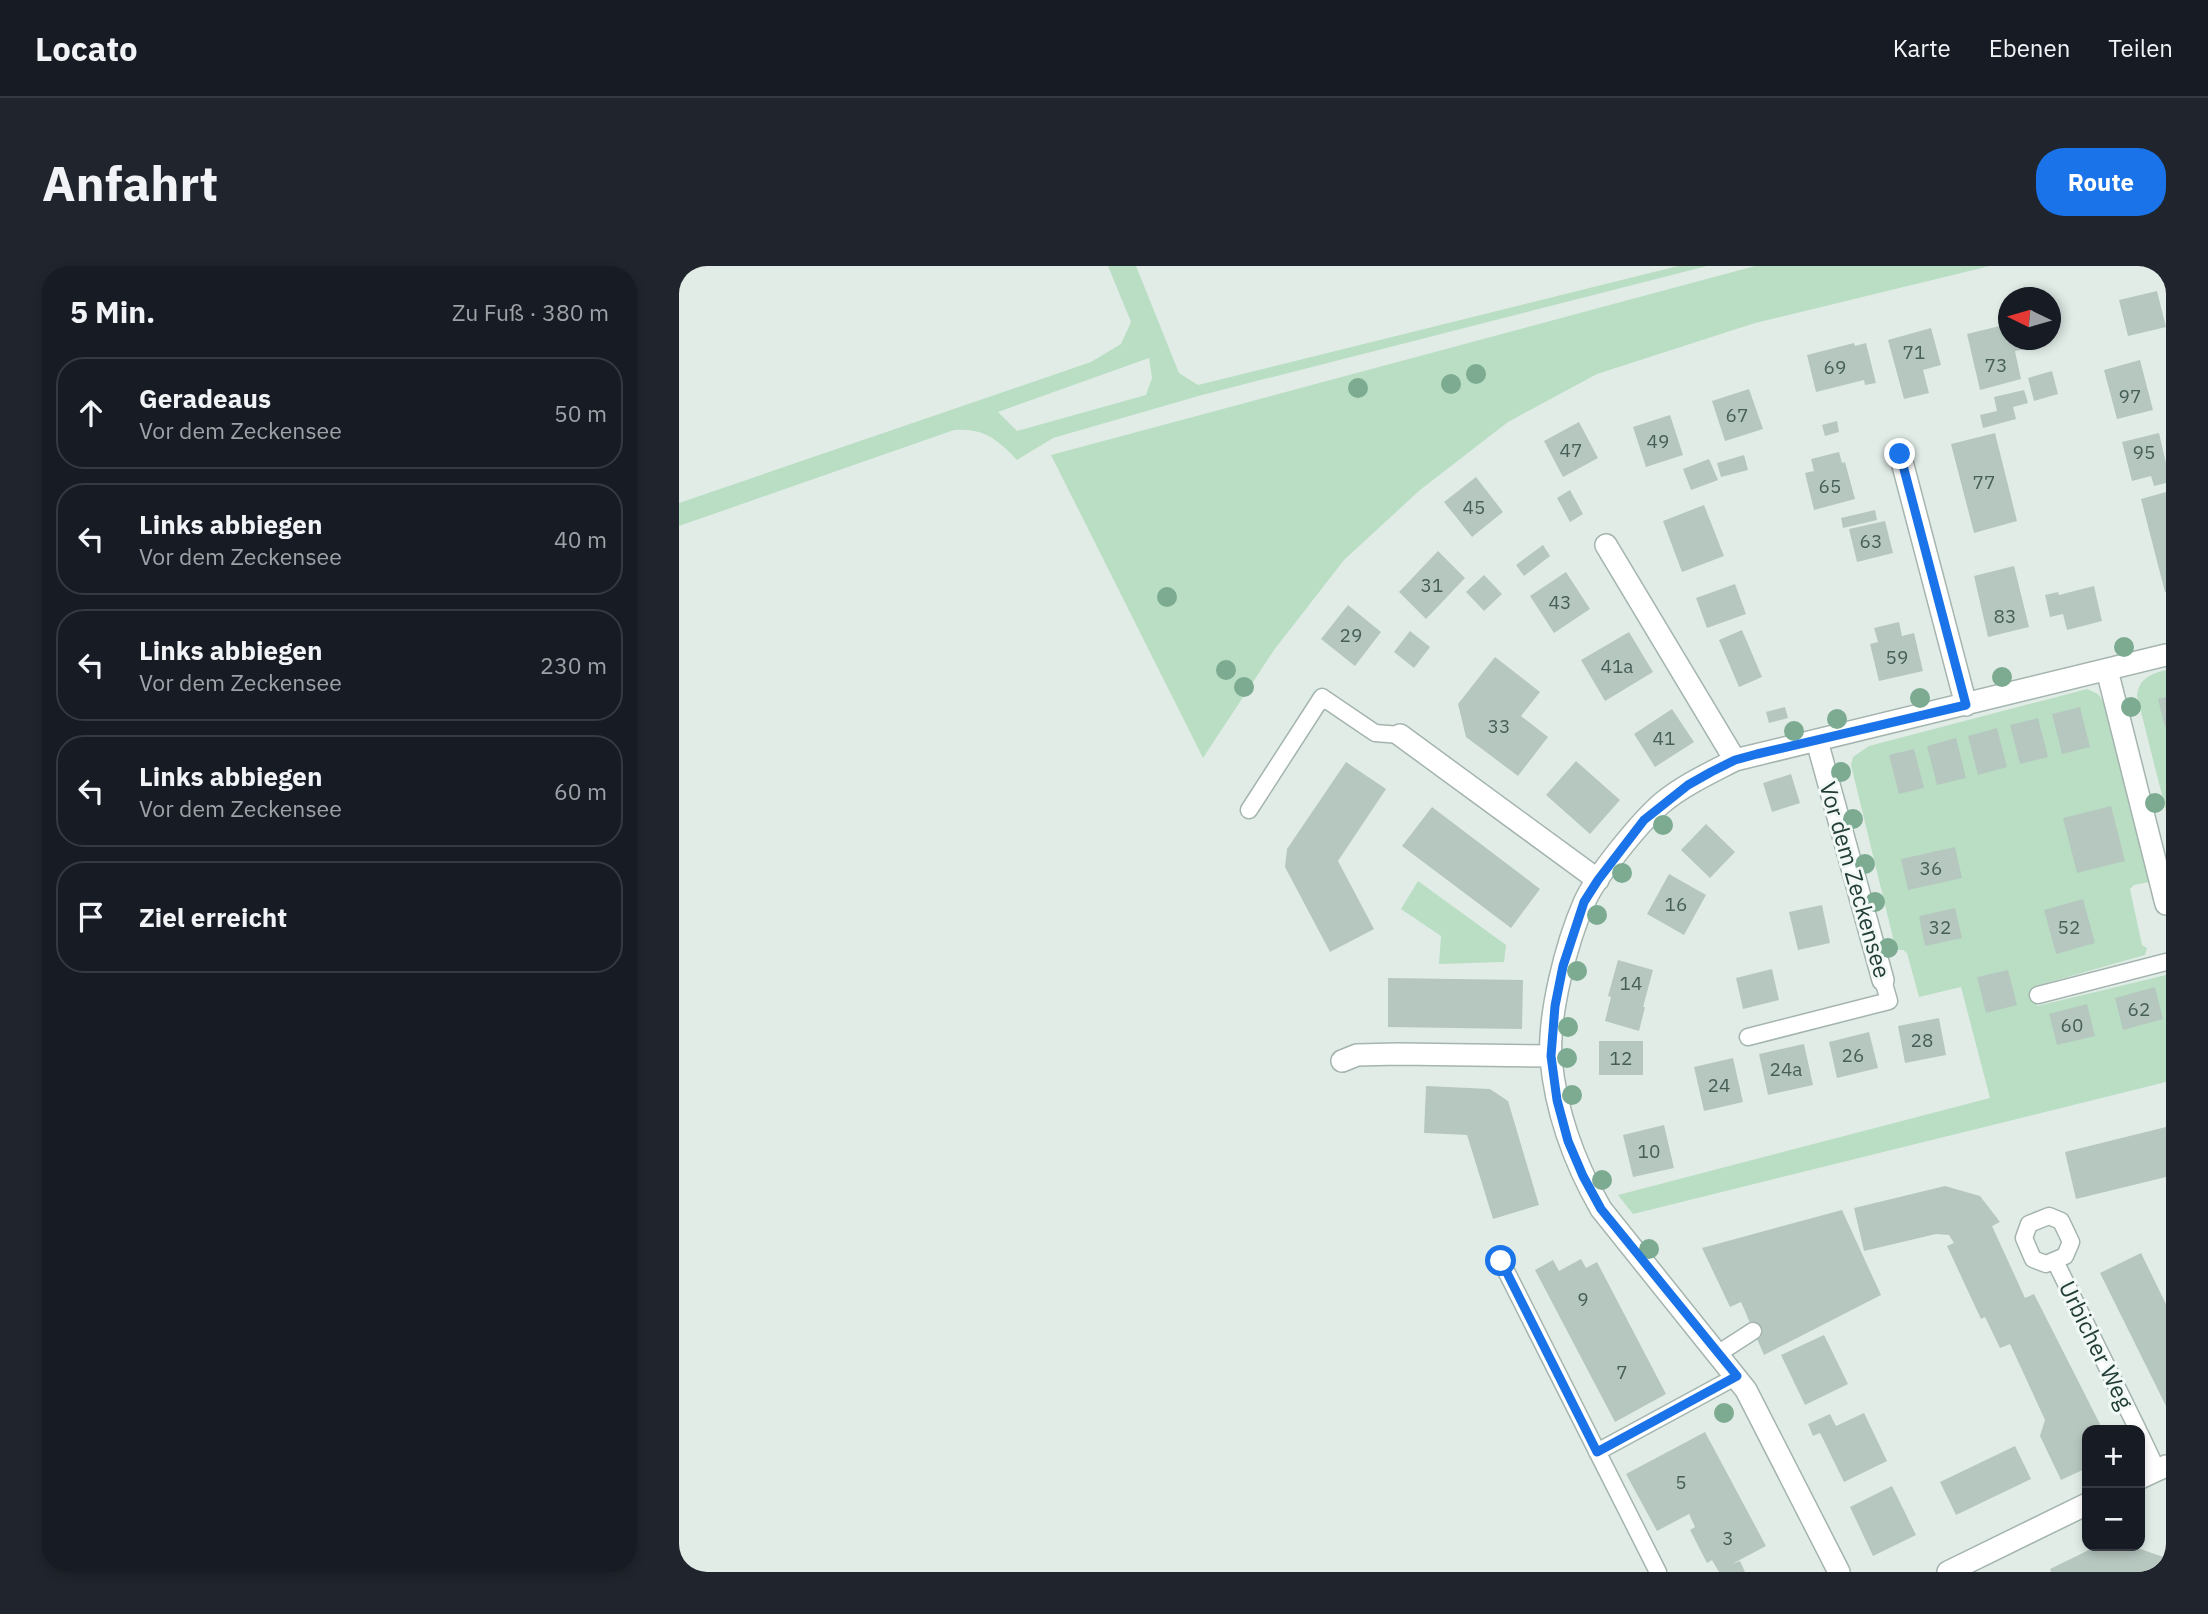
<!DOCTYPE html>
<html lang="de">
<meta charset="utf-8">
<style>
:root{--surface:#171b24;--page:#20242c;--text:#f1f3f6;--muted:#9ea1a6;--line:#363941;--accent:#1a73e8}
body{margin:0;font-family:"IBM Plex Sans",sans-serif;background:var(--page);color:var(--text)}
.controls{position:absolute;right:21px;bottom:21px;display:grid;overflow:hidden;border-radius:14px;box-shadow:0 4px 10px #0003}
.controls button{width:63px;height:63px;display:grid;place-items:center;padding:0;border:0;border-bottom:2px solid var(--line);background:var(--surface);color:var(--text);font:35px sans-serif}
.compass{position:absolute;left:1319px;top:21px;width:63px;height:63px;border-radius:50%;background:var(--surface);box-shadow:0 4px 10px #0003;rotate:275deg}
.stop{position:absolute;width:21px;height:21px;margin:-16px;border:5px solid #1a73e8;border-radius:50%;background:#fff}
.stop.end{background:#1a73e8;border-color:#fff;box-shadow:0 2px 7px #0008}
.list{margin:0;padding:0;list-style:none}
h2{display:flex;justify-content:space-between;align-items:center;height:91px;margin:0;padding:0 28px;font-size:30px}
h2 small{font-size:23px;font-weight:400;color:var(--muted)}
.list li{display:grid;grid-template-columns:46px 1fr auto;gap:21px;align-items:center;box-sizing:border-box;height:112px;margin:0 14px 14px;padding:0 14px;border:2px solid var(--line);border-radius:28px}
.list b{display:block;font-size:26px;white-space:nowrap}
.list p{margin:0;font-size:23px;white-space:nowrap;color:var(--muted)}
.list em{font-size:23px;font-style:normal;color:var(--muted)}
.icon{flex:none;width:38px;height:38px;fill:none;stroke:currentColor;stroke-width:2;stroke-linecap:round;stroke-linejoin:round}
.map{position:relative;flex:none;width:1487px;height:1306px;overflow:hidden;border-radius:28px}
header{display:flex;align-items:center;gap:42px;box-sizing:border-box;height:98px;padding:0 35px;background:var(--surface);border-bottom:2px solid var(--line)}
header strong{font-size:33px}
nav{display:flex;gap:38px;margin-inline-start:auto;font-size:24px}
.intro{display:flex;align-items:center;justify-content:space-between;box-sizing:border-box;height:168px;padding:0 42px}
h1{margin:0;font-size:49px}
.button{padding:18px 32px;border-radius:28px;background:var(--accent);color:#fff;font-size:24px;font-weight:700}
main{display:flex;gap:42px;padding:0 42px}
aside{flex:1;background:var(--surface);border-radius:28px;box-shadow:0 4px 10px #0003}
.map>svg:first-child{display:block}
</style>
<header>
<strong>Locato</strong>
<nav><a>Karte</a><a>Ebenen</a><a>Teilen</a></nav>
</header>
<div class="intro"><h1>Anfahrt</h1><a class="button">Route</a></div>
<main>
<aside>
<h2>5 Min.<small>Zu Fuß · 380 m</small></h2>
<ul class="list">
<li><svg class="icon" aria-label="ahead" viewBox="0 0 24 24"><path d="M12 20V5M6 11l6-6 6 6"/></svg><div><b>Geradeaus</b><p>Vor dem Zeckensee</p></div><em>50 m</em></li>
<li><svg class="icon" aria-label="left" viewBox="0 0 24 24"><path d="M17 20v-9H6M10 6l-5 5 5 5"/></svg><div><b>Links abbiegen</b><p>Vor dem Zeckensee</p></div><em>40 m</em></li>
<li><svg class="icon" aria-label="left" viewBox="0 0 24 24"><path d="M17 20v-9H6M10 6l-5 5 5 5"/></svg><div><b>Links abbiegen</b><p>Vor dem Zeckensee</p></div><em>230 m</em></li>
<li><svg class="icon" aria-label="left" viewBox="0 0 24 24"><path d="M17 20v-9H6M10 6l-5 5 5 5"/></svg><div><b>Links abbiegen</b><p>Vor dem Zeckensee</p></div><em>60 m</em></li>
<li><svg class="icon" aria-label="arrive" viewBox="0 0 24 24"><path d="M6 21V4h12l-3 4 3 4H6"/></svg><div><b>Ziel erreicht</b></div></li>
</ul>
</aside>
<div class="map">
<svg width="1487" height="1306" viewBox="0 0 1487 1306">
<rect width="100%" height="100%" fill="#e1ece7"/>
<path fill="#b9dec4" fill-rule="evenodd" d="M429,0h28l43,107 19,12 480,-119h29l-505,129 -149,43 -36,22c-20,-21 -33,-32 -63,-30l-275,96v-23l412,-141 30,-18 10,-22zM470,92l3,20 -6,17 -129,36 -19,-19z
M1076,0h235l-235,57 -158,51 -89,48 -88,68 -76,70 -70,90 -71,108 -152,-303z
M1487,404v141l-29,-115c2,-18 14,-22 29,-26z
M1408,423l11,5 8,12 43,176 -15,3 -4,4 12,56 5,3 -2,7 -113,32 5,19 129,-31v107l-533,132 -15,-19 372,-97 -29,-111 -42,10 -12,-44 -4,-3h-7l-45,-185 2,-8 16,-11z
M739,615l88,64 -2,17 -65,2 2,-28 -40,-27z"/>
<path fill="#b6c7c0" d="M1478,25l9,36 -38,9 -9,-36z
M1329,58v16h15l2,9 -10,2 6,28 -41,11 -13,-56z
M1252,62l10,37 -18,5 6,23 -25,6 -16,-59z
M1175,77l1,3 11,-3 10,40 -11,2 -1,-5 -48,12 -9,-37z
M1461,94l13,50 -36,9 -13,-49z
M1373,105l6,23 -24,7 -6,-23z
M1070,123l14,40 -38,12 -13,-40z
M1345,124l4,13 -15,4 3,12 -33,9 -3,-13 17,-4 -3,-14z
M991,149l13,40 -37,12 -13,-40z
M1158,155l2,11 -14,4 -3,-11z
M900,156l19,36 -35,19 -19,-36z
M1316,167l22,88 -43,12 -23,-89z
M1480,167l7,30v20l-12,3 -3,-10 -19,5 -10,-39z
M1160,186l3,11 3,-1 10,37 -41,11 -9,-37 9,-2 -3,-12z
M1065,189l4,15 -27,7 -4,-14z
M1030,193l9,21 -27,10 -8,-21z
M797,211l27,35 -31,25 -28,-35z
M891,224l13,24 -13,8 -13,-24z
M1487,226v100h-1l-24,-93z
M1025,239l20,51 -42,16 -19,-51z
M1196,244l2,10 -34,8 -2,-10z
M1206,255l8,32 -36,9 -8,-33z
M864,279l7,11 -26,20 -8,-11z
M759,285l27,27 -39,41 -27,-27z
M1335,300l15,61 -41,10 -14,-61z
M887,306l24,37 -36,24 -24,-37z
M805,309l18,19 -18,17 -18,-19z
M1056,318l11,30 -39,14 -11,-30z
M1415,320l8,35 -35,9 -4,-16 -13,3 -5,-22 13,-3 1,3z
M669,339l33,27 -26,34 -34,-27z
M1220,356l3,14 12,-3 9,38 -44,10 -9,-37 8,-2 -4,-14z
M1063,364l20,47 -23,10 -20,-47z
M731,365l20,16 -16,21 -20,-16z
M950,366l24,40 -48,29 -24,-41z
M816,391l45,35 -19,24 27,21 -30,39 -52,-39 -8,-33z
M1487,431v30h-1l-7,-28z
M1106,441l3,11 -19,5 -3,-11z
M1401,441l10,40 -28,7 -10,-40z
M993,443l22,33 -39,25 -21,-33z
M1359,452l10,39 -28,7 -10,-39z
M1318,462l10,39 -29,8 -10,-39z
M1277,472l10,40 -29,7 -10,-39z
M1235,483l10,39 -25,6 -10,-39z
M897,495l44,39 -30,34 -44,-39z
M667,496l40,27 -48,72 36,68 -44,23 -45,-85 2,-18z
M1112,508l9,29 -28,9 -9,-29z
M1432,540l14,55 -48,12 -14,-55z
M753,541l108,82 -29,39 -109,-82z
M1027,558l29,28 -25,26 -29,-28z
M1276,581l7,31 -54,12 -7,-31z
M990,608l37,21 -22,40 -37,-21z
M1404,633l12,44 -39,11 -12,-44z
M1143,639l8,38 -32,7 -9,-38z
M1276,642l7,30 -37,8 -6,-30z
M939,694l35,10 -10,37h2l-6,24 -34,-10 6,-24 -3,-1z
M1093,703l7,31 -36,9 -7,-31z
M1329,704l9,35 -31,8 -9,-36z
M709,712l135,2 -1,49 -134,-2z
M1476,721l8,32 -40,11 -8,-32z
M1408,738l8,32 -38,9 -8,-31z
M1260,752l7,37 -41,8 -7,-37z
M1190,766l9,36 -41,10 -8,-36z
M920,775h44v34h-44z
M1125,778l9,41 -45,10 -9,-41z
M1054,792l10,44 -39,9 -10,-44z
M747,820l64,3 18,12 31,104 -46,14 -26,-84 -43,-2z
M985,859l10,43 -41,9 -10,-42z
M1487,861v50l-90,22 -11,-47z
M1266,920l35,10 20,26 -8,4 33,72 9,-4 69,136h-16v38l-26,12 -21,-44 5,-16 -35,-76 -10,4 -15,-31 -4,2 -34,-73 7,-3 -5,-8 -13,-1 -72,17 -10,-43z
M1163,944l39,85 -117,60 -23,-53 -11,5 -28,-59z
M1462,987l25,51v102l-66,-133z
M902,993l5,9 11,-6 69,132 -51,28 -80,-152 18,-10 6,11z
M1145,1069l24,49 -43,21 -24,-50z
M1185,1147l23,48 -43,21 -24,-49 -7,3 -5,-12 22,-10 6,12z
M1026,1166l61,114 -34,18 8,-3 5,11h-26l-7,-12 -5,3 -17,-33 5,-3 -6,-13 -32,17 -31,-57z
M1336,1180l16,33 -75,36 -16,-33z
M1213,1220l24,49 -43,21 -23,-49z
M1418,1280h35l34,12v14h-115l-1,-3z"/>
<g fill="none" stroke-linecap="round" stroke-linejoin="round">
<defs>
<path id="service" d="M570,544l73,-113 53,36 25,2
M1359,729l128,-33
M1069,771l141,-36 -6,-21
M1370,950l12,5 10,21 -6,14 -19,8 -13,-5 -9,-21 5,-14z
M822,995l157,311
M1376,995l83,169
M1040,1087l34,-22
M1461,1168l17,36
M918,1186l140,-76"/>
<path id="minor" d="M1221,188l66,251
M927,279l129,215
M1428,404l59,234
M721,469l198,145
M1138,475l66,239
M663,795l15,-6 41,-1 153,2
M1461,1212l26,-12
M1160,1306l-93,-182 -145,-181c-27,-47 -45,-96 -50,-150 -3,-44 15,-115 33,-156 11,-26 56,-81 78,-100 22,-18 48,-30 73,-43l431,-105
M1269,1306l139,-68"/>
</defs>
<use href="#service" stroke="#a4b4ae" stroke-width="19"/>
<use href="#minor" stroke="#a4b4ae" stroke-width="24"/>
<use href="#service" stroke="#fff" stroke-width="16"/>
<use href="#minor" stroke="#fff" stroke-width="21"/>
</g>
<g fill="#7cab91">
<circle cx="797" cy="108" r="10"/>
<circle cx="772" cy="118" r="10"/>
<circle cx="679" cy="122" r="10"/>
<circle cx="488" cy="331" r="10"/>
<circle cx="1445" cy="381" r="10"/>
<circle cx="547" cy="404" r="10"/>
<circle cx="1323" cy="411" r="10"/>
<circle cx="565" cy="421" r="10"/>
<circle cx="1241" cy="432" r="10"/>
<circle cx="1452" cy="441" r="10"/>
<circle cx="1158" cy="453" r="10"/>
<circle cx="1115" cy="465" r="10"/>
<circle cx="1162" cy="506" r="10"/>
<circle cx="1476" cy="537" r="10"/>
<circle cx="1174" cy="553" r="10"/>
<circle cx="984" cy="559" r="10"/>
<circle cx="1186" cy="598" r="10"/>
<circle cx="943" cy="607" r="10"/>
<circle cx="1196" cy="636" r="10"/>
<circle cx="918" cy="649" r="10"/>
<circle cx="1209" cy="682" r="10"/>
<circle cx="898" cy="705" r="10"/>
<circle cx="889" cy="761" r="10"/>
<circle cx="888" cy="792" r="10"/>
<circle cx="893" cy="829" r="10"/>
<circle cx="923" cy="914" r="10"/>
<circle cx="970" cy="983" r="10"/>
<circle cx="1045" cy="1147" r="10"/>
</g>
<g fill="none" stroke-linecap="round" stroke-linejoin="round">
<path stroke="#1a73e8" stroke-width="9" d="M822,995l96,191 140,-76 -136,-167 -18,-33 -15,-35 -11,-41 -6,-44 4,-50 8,-40 21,-64 14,-22 46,-60 44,-35 23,-13 24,-12 22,-6 209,-49 -66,-251"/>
</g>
<g text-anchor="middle" stroke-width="6" stroke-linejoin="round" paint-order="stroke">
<g font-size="19" fill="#466058">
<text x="1235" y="93">71</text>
<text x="1317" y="106">73</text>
<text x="1156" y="108">69</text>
<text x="1451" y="137">97</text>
<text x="1058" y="156">67</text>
<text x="979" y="182">49</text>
<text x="892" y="191">47</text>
<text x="1465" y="193">95</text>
<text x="1305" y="223">77</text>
<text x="1151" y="227">65</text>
<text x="795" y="248">45</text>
<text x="1192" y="282">63</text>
<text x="753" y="326">31</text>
<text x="881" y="343">43</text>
<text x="1326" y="357">83</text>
<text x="672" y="376">29</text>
<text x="1218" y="398">59</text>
<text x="938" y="407">41a</text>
<text x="820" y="467">33</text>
<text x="985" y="479">41</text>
<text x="1252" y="609">36</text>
<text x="997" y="645">16</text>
<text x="1261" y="668">32</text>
<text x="1390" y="668">52</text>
<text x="952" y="724">14</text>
<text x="1460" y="750">62</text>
<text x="1393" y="766">60</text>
<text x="1243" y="781">28</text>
<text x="1174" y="796">26</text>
<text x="942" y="799">12</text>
<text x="1107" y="810">24a</text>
<text x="1040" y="826">24</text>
<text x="970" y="892">10</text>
<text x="904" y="1040">9</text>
<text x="943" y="1113">7</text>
<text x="1002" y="1223">5</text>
<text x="1049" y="1279">3</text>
</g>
<g font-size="23" fill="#213d36" stroke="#f1f8f5">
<text transform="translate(1176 614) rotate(74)" y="8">Vor dem Zeckensee</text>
<text transform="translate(1417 1079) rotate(64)" y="8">Urbicher Weg</text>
</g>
</g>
</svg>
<div class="controls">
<button>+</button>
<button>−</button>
</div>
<svg class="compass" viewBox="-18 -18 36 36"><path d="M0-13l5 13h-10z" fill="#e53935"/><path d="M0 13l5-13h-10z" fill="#9ea1a6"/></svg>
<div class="stop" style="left:822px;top:995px"></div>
<div class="stop end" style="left:1221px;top:188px"></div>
</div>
</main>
